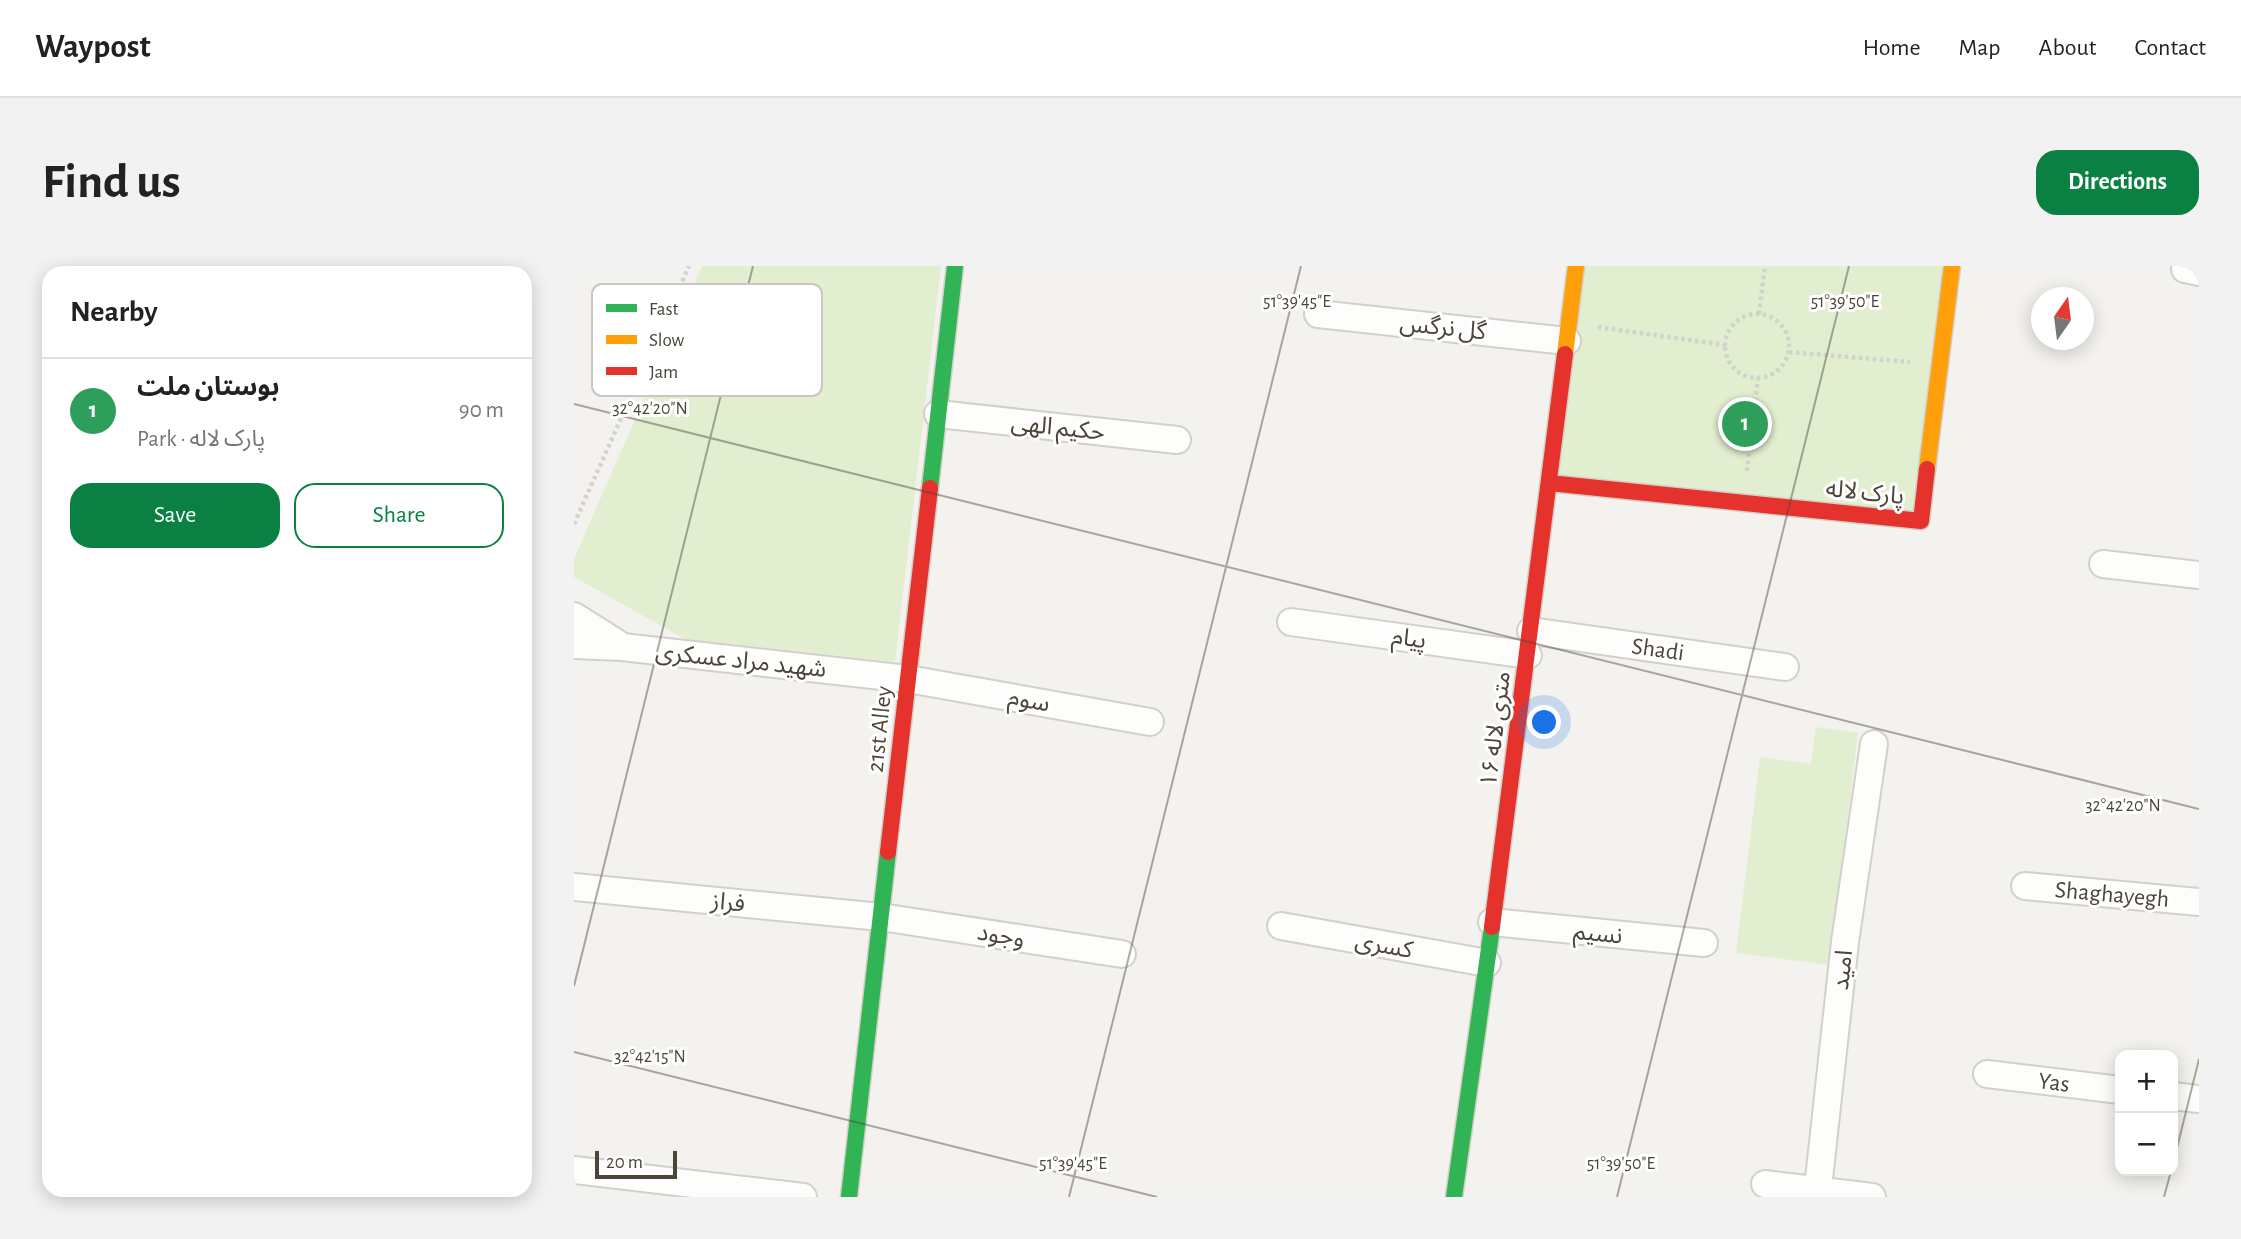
<!DOCTYPE html>
<meta charset="utf-8">
<style>
:root{--surface:#fff;--page:#f2f2f2;--text:#222;--muted:#767676;--line:#e0e0e0;--accent:#0b8043}
body{margin:0;font-family:"Alegreya Sans","Noto Sans Arabic",sans-serif;background:var(--page);color:var(--text)}
.controls{position:absolute;right:21px;bottom:21px;display:grid;overflow:hidden;border-radius:14px;box-shadow:0 4px 18px #0003}
.controls button{width:63px;height:63px;display:grid;place-items:center;padding:0;border:0;border-bottom:2px solid var(--line);background:var(--surface);color:var(--text);font:35px sans-serif}
.compass{position:absolute;left:1457px;top:21px;width:63px;height:63px;border-radius:50%;background:var(--surface);box-shadow:0 4px 18px #0003;rotate:14deg}
.scale{position:absolute;left:21px;bottom:18px;width:82px;box-sizing:border-box;padding-left:7px;border:4px solid #4b4439;border-top:0;font-size:19px;line-height:24px;white-space:nowrap;color:#4b4439;-webkit-text-stroke:5px #fff;paint-order:stroke}
.you{position:absolute;left:971px;top:457px;width:24px;height:24px;margin:-18px;border:5px solid #fff;border-radius:50%;background:#1a73e8;box-shadow:0 0 0 10px #1a73e833}
.badge{display:grid;place-items:center;width:46px;height:46px;border-radius:50%;background:var(--accent);color:#fff;font-size:23px;font-weight:700}
.pin{position:absolute;translate:-50% -50%;border:4px solid #fff;box-shadow:0 2px 7px #0006}
.list{margin:0;padding:0;list-style:none}
h2{display:flex;justify-content:space-between;align-items:center;height:91px;margin:0;padding:0 28px;font-size:30px}
h2 small{font-size:23px;font-weight:400;color:var(--muted)}
.list li{display:grid;grid-template-columns:46px 1fr auto;gap:21px;align-items:center;box-sizing:border-box;height:105px;padding:0 28px;border-top:2px solid var(--line)}
.list b{display:block;font-size:26px;white-space:nowrap}
.list p{margin:0;font-size:23px;white-space:nowrap;color:var(--muted)}
.list em{font-size:23px;font-style:normal;color:var(--muted)}
.actions{display:flex;gap:14px;padding:21px 28px}
.actions a{flex:1;padding:16px 0;border:2px solid var(--accent);border-radius:21px;text-align:center;font-size:24px;color:var(--accent)}
.actions .main{background:var(--accent);color:#fff}
.map{position:relative;flex:none;width:1625px;height:931px;overflow:hidden;border-radius:21px}
header{display:flex;align-items:center;gap:42px;box-sizing:border-box;height:98px;padding:0 35px;background:var(--surface);border-bottom:2px solid var(--line)}
header strong{font-size:33px}
nav{display:flex;gap:38px;margin-inline-start:auto;font-size:24px}
.intro{display:flex;align-items:center;justify-content:space-between;box-sizing:border-box;height:168px;padding:0 42px}
h1{margin:0;font-size:49px}
.button{padding:18px 32px;border-radius:21px;background:var(--accent);color:#fff;font-size:24px;font-weight:700}
main{display:flex;gap:42px;padding:0 42px}
aside{flex:1;background:var(--surface);border-radius:21px;box-shadow:0 4px 18px #0003}
.map>svg:first-child{display:block}
</style>
<header>
<strong>Waypost</strong>
<nav><a>Home</a><a>Map</a><a>About</a><a>Contact</a></nav>
</header>
<div class="intro"><h1>Find us</h1><a class="button">Directions</a></div>
<main>
<aside>
<h2>Nearby<small></small></h2>
<ul class="list">
<li><span class="badge" style="background:#2e9e5b">1</span><div><b>بوستان ملت</b><p>Park · پارک لاله</p></div><em>90 m</em></li>
</ul>
<div class="actions"><a class="main">Save</a><a>Share</a></div>
</aside>
<div class="map">
<svg width="1625" height="931" viewBox="0 0 1625 931">
<rect width="100%" height="100%" fill="#f4f2ee"/>
<path fill="#e1eecf" d="M128,0h239l-46,396 -210,-23 -111,-62v-18z
M1002,0h376l-31,255 -372,-38z
M1242,461l42,6 -28,232 -94,-12 24,-196 51,7z"/>
<g fill="none" stroke-linecap="round" stroke-linejoin="round">
<defs>
<path id="street" d="M1611,3l14,3
M744,48l249,27
M364,148l239,26
M1529,298l96,11
M0,350l46,29
M717,356l237,33
M957,365l254,36
M0,379l48,2 286,32 242,43
M1451,620l174,16
M0,621l307,30 241,37
M918,656l212,21
M707,660l206,37
M1413,808l133,16
M1599,830l26,3
M0,904l229,27
M1191,918l107,13
M1243,931l28,-255 29,-198"/>
<path id="fast" d="M356,222l25,-222
M275,931l39,-345
M880,931l38,-270"/>
<path id="slow" d="M991,88l11,-88
M1353,203l25,-203"/>
<path id="jam" d="M975,217l372,38 6,-52
M314,586l42,-364
M918,661l73,-573"/>
</defs>
<use href="#street" stroke="#d2d0cb" stroke-width="30"/>
<use href="#fast" stroke="#d3cfc5" stroke-width="19"/>
<use href="#slow" stroke="#d3cfc5" stroke-width="19"/>
<use href="#jam" stroke="#d3cfc5" stroke-width="19"/>
<path stroke="#d3d2cc" stroke-width="4.5" stroke-dasharray="3.5 3.5" stroke-linecap="butt" d="M1185,48l6,-48
M1151 80a32 32 0 1 1 64 0a32 32 0 1 1-64 0Z
M1024,61l127,18
M1215,86l121,10
M1173,205l11,-93
M0,258l115,-258"/>
<use href="#street" stroke="#fdfdfc" stroke-width="26"/>
<use href="#fast" stroke="#30b455" stroke-width="16"/>
<use href="#slow" stroke="#ff9f0a" stroke-width="16"/>
<use href="#jam" stroke="#e5322d" stroke-width="16"/>
</g>
<path fill="none" stroke="#4b4439" stroke-width="2" stroke-opacity="0.45" d="M0,138l1625,405M0,720l179,-720M0,786l583,145M1599,898l26,-105M495,931l232,-931M1043,931l232,-931M1590,931l7,-26"/>
<g text-anchor="middle" stroke-width="6" stroke-linejoin="round" paint-order="stroke">
<g font-size="24" fill="#4b4439" stroke="#fff">
<text transform="translate(869 61) rotate(6)" y="8">گل نرگس</text>
<text transform="translate(484 161) rotate(6)" y="8">حکیم الهی</text>
<text transform="translate(1291 226) rotate(6)" y="8">پارک لاله</text>
<text transform="translate(835 372) rotate(8)" y="8">پیام</text>
<text transform="translate(1084 383) rotate(8)" y="8">Shadi</text>
<text transform="translate(167 394) rotate(6)" y="8">شهید مراد عسکری</text>
<text transform="translate(455 434) rotate(10)" y="8">سوم</text>
<text transform="translate(305 463) rotate(-84)" y="8">21st Alley</text>
<text transform="translate(921 463) rotate(-83)" y="8">۱۶ متری لاله</text>
<text transform="translate(1538 628) rotate(5)" y="8">Shaghayegh</text>
<text transform="translate(154 636) rotate(6)" y="8">فراز</text>
<text transform="translate(1024 667) rotate(6)" y="8">نسیم</text>
<text transform="translate(427 669) rotate(9)" y="8">وجود</text>
<text transform="translate(810 679) rotate(10)" y="8">کسری</text>
<text transform="translate(1268 704) rotate(-84)" y="8">امید</text>
<text transform="translate(1480 816) rotate(7)" y="8">Yas</text>
</g>
</g>
<rect x="18" y="18" width="230" height="112" rx="10" fill="#fff" stroke="#c9c7c4" stroke-width="2"/>
<rect x="32" y="38" width="31" height="8" fill="#30b455"/>
<rect x="32" y="69" width="31" height="9" fill="#ff9f0a"/>
<rect x="32" y="101" width="31" height="8" fill="#e5322d"/>
<g font-size="19" fill="#4b4439">
<text x="75" y="49">Fast</text>
<text x="75" y="80">Slow</text>
<text x="75" y="112">Jam</text>
</g>
<g font-size="18" text-anchor="middle" fill="#4b4439" stroke="#fff" stroke-width="6" stroke-linejoin="round" paint-order="stroke">
<text x="723" y="41">51°39'45"E</text>
<text x="1271" y="41">51°39'50"E</text>
<text x="76" y="148">32°42'20"N</text>
<text x="1549" y="545">32°42'20"N</text>
<text x="76" y="796">32°42'15"N</text>
<text x="499" y="903">51°39'45"E</text>
<text x="1047" y="903">51°39'50"E</text>
</g>
</svg>
<div class="controls">
<button>+</button>
<button>−</button>
</div>
<svg class="compass" viewBox="-18 -18 36 36"><path d="M0-13l5 13h-10z" fill="#e53935"/><path d="M0 13l5-13h-10z" fill="#767676"/></svg>
<div class="scale">20 m</div>
<div class="you"></div>
<div class="pin badge" style="left:1171px;top:158px;background:#2e9e5b">1</div>
</div>
</main>
